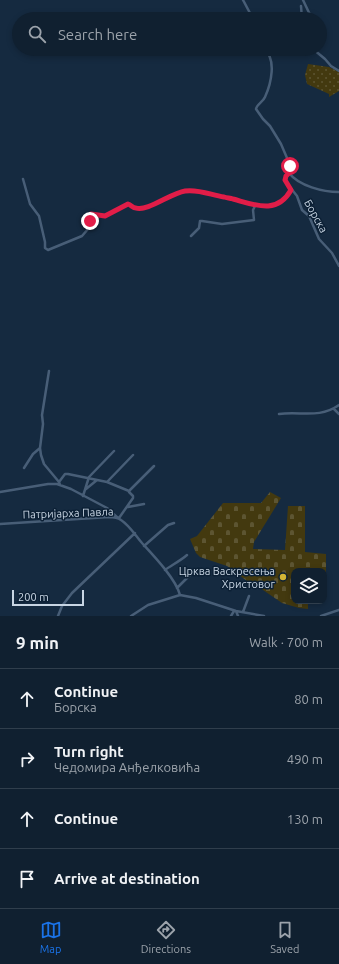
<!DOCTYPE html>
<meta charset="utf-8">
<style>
:root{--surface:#102030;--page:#192838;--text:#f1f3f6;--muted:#9ca3ab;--line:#303e4c;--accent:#1a73e8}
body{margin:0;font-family:Ubuntu,sans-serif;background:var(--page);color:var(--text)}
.controls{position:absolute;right:12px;bottom:12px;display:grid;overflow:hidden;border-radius:8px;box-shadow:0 2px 6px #0003}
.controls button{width:36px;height:36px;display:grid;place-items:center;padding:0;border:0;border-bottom:1px solid var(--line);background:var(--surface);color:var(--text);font:20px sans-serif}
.scale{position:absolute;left:12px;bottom:10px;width:72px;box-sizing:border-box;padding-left:4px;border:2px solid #c8d5e3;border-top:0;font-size:11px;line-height:14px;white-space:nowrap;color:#c8d5e3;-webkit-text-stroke:3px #0c2035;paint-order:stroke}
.stop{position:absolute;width:12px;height:12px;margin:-9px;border:3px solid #e11d48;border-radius:50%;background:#fff}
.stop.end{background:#e11d48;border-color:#fff;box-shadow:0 1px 4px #0008}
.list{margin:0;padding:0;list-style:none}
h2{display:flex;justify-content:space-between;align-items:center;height:52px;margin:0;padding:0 16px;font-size:17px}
h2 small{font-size:13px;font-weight:400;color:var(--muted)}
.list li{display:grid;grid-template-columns:26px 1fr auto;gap:12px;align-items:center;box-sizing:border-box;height:60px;padding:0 16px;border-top:1px solid var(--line)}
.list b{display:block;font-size:15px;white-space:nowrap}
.list p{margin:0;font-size:13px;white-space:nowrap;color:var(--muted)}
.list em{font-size:13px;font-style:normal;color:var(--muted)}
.icon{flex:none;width:22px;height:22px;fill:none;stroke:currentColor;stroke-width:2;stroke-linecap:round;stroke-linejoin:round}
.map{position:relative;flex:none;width:339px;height:616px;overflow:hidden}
.search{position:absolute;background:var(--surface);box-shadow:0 2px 6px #0003;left:12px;right:12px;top:12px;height:44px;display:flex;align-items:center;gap:10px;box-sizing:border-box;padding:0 14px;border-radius:22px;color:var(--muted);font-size:15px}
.sheet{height:292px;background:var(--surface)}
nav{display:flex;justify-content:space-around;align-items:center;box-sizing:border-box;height:56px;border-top:1px solid var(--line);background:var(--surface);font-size:11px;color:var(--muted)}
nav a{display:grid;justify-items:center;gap:2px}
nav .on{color:var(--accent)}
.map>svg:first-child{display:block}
</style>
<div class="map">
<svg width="339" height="616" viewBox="0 0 339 616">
<defs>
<pattern id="grass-dots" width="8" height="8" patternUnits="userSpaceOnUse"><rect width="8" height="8" fill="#43390f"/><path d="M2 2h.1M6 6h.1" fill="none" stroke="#5d5532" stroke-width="1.8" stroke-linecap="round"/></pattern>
<pattern id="cemetery-stones" width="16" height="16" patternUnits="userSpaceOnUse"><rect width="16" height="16" fill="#43390f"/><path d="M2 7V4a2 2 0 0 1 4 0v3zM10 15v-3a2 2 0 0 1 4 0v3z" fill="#5d5532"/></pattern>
</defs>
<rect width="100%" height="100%" fill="#152a40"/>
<path fill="url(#grass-dots)" d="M308,64l21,3 10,5v19l-10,6v-3l-22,-10 -2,-9z"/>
<path fill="url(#cemetery-stones)" d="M270,492l11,6 -27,44 -1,7 32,1 3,-44h17v46l21,2v39h-2v-22h-30v30h14v8l-9,-1 -17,-5 -19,-13 -16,-9 -20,-15 -27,-9 -4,-4 -6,-14 7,-3 26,-33h38z"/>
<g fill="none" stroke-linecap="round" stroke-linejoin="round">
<path stroke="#485e77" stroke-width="2.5" d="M243,0l8,15 1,4
M303,0l9,19
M301,6l1,13
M264,49c13,10 7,35 1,48 -2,5 -8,7 -9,12l7,10 7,7 11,18 9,21 -1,8
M313,49l12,10 6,7 8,5
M289,173l-3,3v6l11,14 5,14 7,6 10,23 13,14 7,13
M289,173c10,13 34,19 50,19
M23,179l7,25 9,12 6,26v6l3,2 34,-14 6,-7 3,-15 14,2 22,-12 9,5h6c15,-4 27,-16 43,-18 14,-2 26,4 39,6 3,1 6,1 9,2 22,6 43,16 58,-9
M191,236l8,-8 1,-7h2l20,3 32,-4 -1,-10 2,-4
M49,371l-7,44 1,9 -3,24 1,7 3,9 15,18 1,3
M334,409l5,5
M279,414c22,-3 40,5 60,-9
M24,468l9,-14 7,-6
M59,482l6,-8h3l39,8 22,9
M107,482l26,-27
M86,489l11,-9
M0,492l48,-8h9l14,5 36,19 11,10
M83,496l6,-19 25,-26
M128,507l16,-3
M119,518l14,-20v-2l-4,-4 1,-2 24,-24
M0,524l109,-7c4,0 8,0 12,3 9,6 14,15 21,23 11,12 34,36 38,52
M144,546l24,-21 6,-2
M165,570c7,-5 15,-9 22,-15
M177,588l16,-16
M236,611l2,5
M243,612l6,-16
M58,616l4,-10 10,-13 63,-60
M131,616l17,-11 32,-10 16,3 40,13 28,5
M231,616l3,-5
M321,616l18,-6"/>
</g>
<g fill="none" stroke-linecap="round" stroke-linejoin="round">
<path stroke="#e11d48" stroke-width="5" d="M90,221l1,-7 14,2 23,-12c3,1 5,4 8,4 11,4 35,-15 49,-17 14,-2 26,4 39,6 3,1 6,1 9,2 22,6 44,16 58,-9l-6,-10 1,-4 3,-3 1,-7"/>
</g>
<circle fill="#d4b635" stroke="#0c2035" stroke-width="1.5" cx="283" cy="577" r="4"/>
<g text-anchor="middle" stroke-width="3" stroke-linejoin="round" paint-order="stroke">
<g font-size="11" fill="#c8d5e3" stroke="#0c2035">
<text transform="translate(316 216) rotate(61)" y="4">Борска</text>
<text transform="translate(68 513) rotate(-2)" y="4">Патријарха Павла</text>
</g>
<g font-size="11" fill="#c8d5e3" stroke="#0c2035" text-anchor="end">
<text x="275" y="575">Црква Васкресења<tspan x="275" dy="13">Христовог</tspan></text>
</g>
</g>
</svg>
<div class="controls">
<button><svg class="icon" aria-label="layers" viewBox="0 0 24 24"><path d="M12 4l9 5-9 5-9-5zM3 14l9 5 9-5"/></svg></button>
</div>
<div class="scale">200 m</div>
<div class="stop" style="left:290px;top:166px"></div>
<div class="stop end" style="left:90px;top:221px"></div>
<div class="search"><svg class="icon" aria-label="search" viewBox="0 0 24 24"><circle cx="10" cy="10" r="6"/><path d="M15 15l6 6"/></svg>Search here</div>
</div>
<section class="sheet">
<h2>9 min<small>Walk · 700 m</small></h2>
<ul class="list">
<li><svg class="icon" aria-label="ahead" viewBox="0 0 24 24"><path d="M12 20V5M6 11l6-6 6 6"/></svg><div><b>Continue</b><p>Борска</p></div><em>80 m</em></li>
<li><svg class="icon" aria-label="right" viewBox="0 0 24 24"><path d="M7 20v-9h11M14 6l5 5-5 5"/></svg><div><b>Turn right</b><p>Чедомира Анђелковића</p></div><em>490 m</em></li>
<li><svg class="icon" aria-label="ahead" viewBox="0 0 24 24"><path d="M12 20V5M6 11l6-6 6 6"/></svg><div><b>Continue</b></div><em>130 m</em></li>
<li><svg class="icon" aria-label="arrive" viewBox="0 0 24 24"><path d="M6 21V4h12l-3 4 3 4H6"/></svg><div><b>Arrive at destination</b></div></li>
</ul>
</section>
<nav>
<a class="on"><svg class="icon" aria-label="map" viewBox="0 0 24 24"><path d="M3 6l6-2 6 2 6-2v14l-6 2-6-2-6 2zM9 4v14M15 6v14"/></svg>Map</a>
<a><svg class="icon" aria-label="directions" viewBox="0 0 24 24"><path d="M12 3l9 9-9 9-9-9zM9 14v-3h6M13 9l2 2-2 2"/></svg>Directions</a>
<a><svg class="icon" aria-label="saved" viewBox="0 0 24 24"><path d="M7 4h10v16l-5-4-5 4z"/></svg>Saved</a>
</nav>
